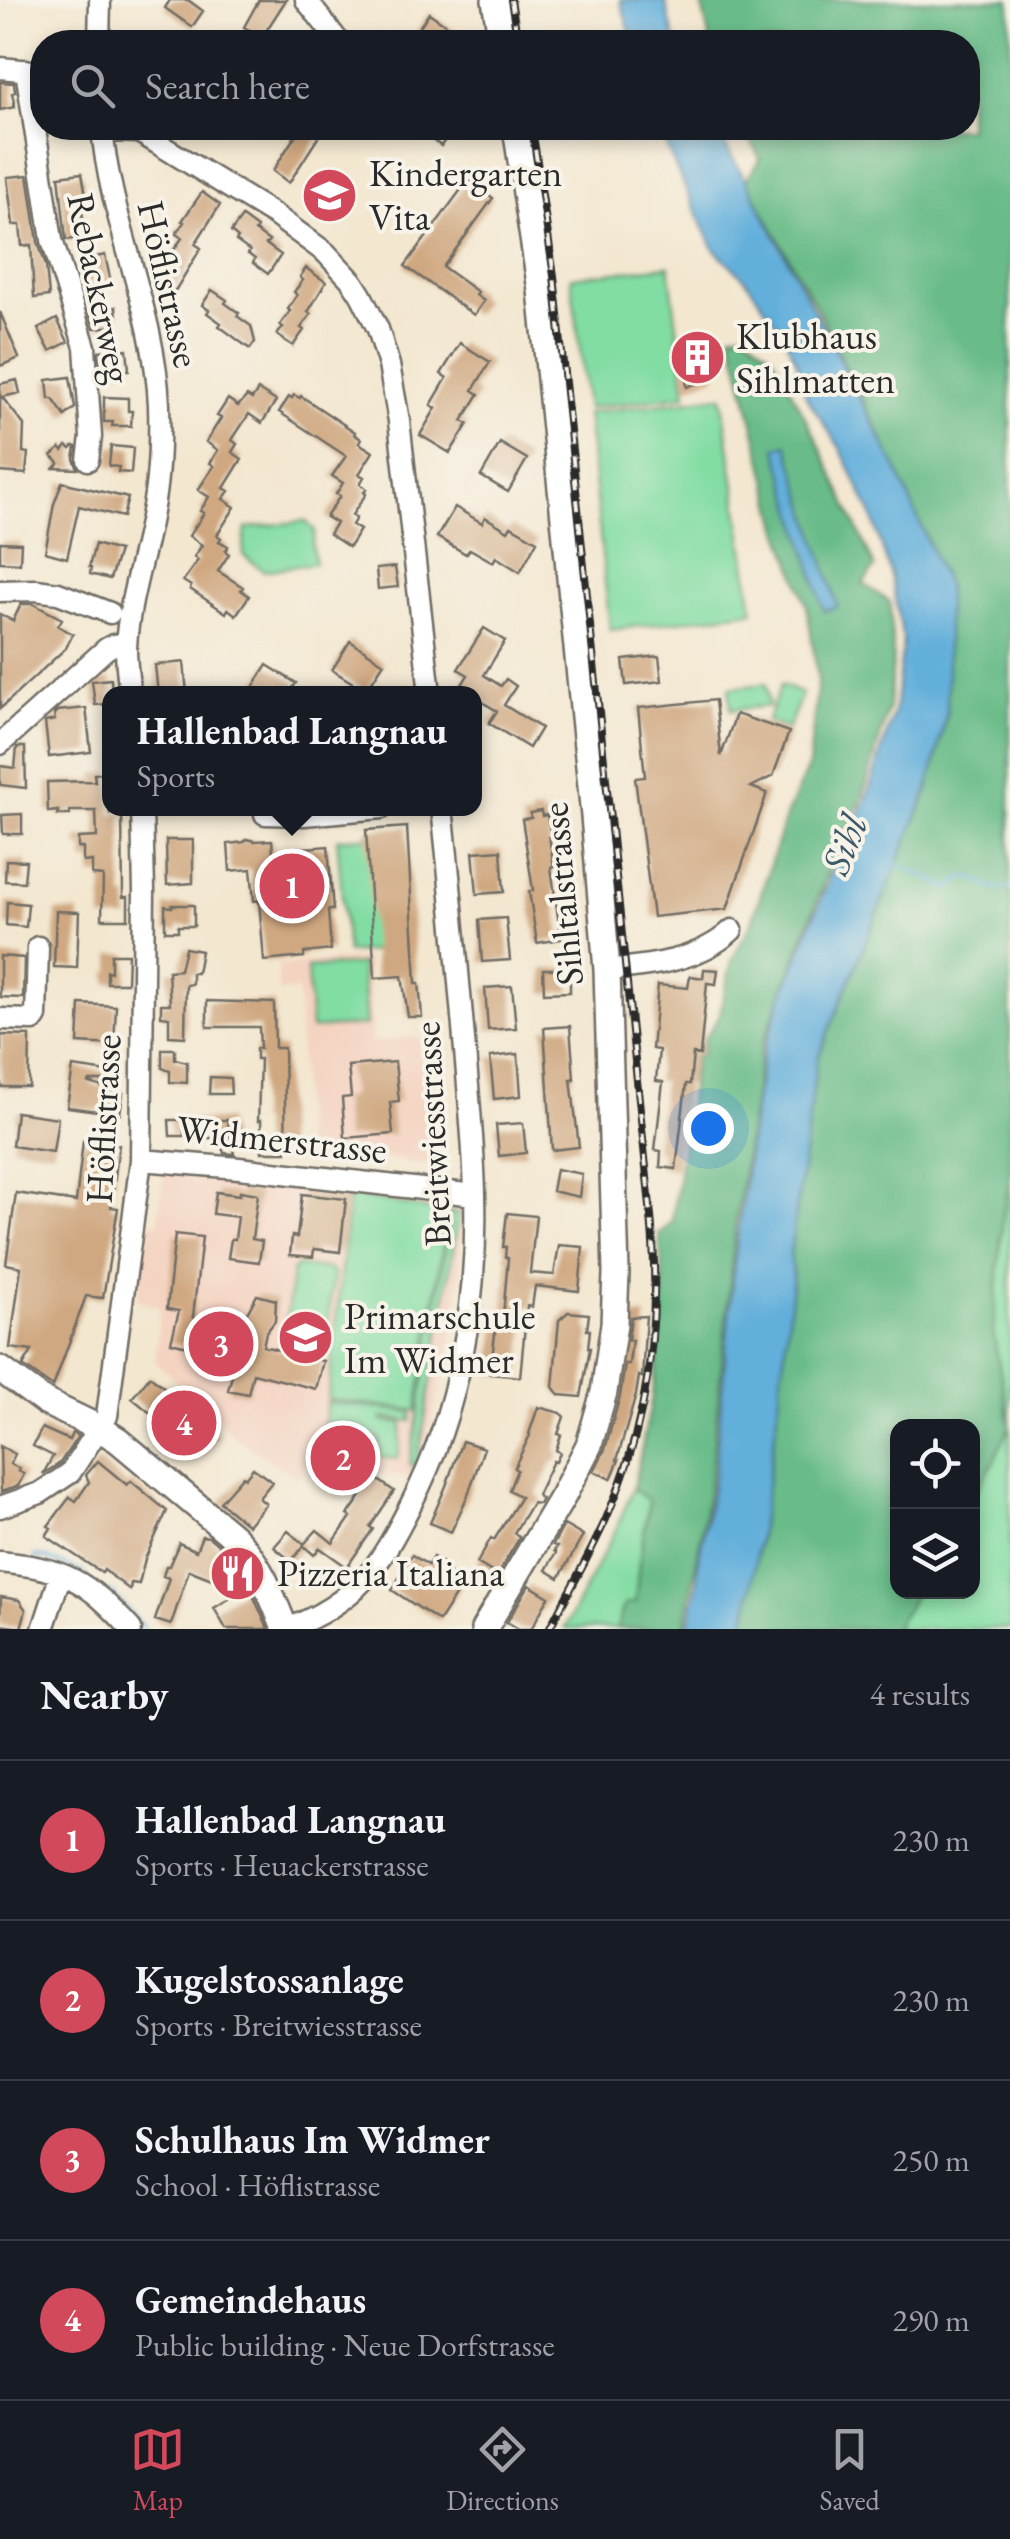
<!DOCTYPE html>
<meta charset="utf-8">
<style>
:root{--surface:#171b24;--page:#242831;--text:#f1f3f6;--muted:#9ea1a6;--line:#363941;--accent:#d1495b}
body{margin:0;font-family:"EB Garamond",serif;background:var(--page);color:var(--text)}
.controls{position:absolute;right:30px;bottom:30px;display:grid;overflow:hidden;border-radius:20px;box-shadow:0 5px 15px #0003}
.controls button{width:90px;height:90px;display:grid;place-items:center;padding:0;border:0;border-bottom:2px solid var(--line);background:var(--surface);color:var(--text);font:50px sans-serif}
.you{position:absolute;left:708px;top:1128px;width:35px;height:35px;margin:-25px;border:8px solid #fff;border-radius:50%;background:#1a73e8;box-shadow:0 0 0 15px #1a73e833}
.badge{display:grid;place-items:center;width:65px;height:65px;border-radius:50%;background:var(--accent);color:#fff;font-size:32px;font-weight:700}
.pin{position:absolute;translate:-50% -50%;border:5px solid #fff;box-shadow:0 2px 10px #0006}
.popup{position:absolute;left:102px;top:686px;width:380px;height:130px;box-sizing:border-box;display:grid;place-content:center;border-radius:20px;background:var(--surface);filter:drop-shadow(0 2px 8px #0005);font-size:32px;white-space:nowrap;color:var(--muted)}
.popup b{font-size:38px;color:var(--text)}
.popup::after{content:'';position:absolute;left:50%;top:100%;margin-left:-20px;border:20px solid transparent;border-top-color:var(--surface)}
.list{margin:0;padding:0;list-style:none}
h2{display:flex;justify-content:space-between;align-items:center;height:130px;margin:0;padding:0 40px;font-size:42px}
h2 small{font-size:32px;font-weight:400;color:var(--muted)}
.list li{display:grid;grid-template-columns:65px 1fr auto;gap:30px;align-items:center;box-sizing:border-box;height:160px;padding:0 40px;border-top:2px solid var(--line)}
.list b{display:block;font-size:38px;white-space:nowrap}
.list p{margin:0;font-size:32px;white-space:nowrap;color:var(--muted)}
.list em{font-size:32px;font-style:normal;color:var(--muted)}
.icon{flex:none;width:55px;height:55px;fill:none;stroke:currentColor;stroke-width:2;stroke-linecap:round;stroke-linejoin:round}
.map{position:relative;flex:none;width:1010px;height:1629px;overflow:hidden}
.search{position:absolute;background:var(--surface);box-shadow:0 5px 15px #0003;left:30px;right:30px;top:30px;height:110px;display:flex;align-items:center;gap:25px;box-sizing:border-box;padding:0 35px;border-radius:40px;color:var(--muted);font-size:38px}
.sheet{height:770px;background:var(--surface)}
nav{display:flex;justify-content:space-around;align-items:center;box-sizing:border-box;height:140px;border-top:2px solid var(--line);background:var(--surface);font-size:28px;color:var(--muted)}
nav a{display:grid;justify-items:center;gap:5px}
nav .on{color:var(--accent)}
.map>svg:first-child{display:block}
</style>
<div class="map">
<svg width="1010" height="1629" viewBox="0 0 1010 1629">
<rect width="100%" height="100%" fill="#f7f3e8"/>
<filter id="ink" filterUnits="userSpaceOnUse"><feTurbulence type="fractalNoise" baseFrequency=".01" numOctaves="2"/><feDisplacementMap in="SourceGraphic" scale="20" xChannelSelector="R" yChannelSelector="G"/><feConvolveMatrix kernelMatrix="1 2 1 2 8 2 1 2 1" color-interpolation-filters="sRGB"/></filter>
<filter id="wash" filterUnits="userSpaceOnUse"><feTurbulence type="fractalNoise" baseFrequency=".0048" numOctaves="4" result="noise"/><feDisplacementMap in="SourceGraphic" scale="40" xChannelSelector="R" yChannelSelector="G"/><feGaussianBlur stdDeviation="2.25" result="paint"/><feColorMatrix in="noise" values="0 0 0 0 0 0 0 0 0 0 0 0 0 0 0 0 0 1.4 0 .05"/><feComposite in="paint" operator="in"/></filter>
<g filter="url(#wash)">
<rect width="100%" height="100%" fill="#f3e7d0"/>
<path fill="#f4d3c1" d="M367,958l5,84 47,-5 14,128 -130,-19 -5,-155h-20v-26z
M164,1171l289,33 8,6 -1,58 -5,57 -27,110 -16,43 -105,-18 -9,19 -67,-44 -6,-10 -70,-63 5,-55 -22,-7 8,-77h12z"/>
<path fill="#82dda3" stroke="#568467" stroke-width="2.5" d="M669,266l17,129 -99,13 -16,-131z
M722,396l31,215 -143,19 -23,-217z
M305,521l10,10 -3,15 3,17 -51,8 -21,-16 3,-27z
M766,684l3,22 -38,4 -2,-22z
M781,685l21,9 -14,35 -21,-8z
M399,834l10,115 -62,4 -10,-114z
M361,964l5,61 -55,4 -4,-61z
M1010,1180v243l-17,-90 10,-118z
M349,1195l99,18 -31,198 -89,-12z
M451,1212l8,2 -41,247 -2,4h-6z
M298,1266l31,3 5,5 -9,71 -4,6 -32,-4 -5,-3 8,-73z
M327,1402l85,10 -1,9 -29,-3v3l21,2 -5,36 -20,-2 2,-18 -57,-7z
M1010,1426v203h-116l22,-37h56l1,-95 20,-35z
M633,1488l16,12 -10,63 -4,40 -11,2 -7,24h-53l53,-102z"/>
<path fill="#69bc89" stroke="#4a745a" stroke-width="2.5" d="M701,0h309v1180l-7,35 -10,118 17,93 -17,36 -20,35 -1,-71h-74v166h18l-22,37h-149l32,-209 16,-144 -3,-21 27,-195 111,-270 19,-78v-125l-50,-118 -79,-159 -72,-130 14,-21 -15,-31h223v-86h-258z
M743,331l30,25 42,80 60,131 -12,17 27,18 3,55 -4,49 -27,93 -31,65 -70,185 -25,171 -25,254 -26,155h-68l7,-24 11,-3 4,-39 10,-62 -16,-13c14,-63 28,-127 30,-192 0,-20 -2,-41 -4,-62l13,-12 23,-166 7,-1 2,-16 15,-22 13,-57 20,-38 33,-104 24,-53 9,-85 -11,-74 -28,-79 -48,-193z"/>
<path fill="#62afdb" stroke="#466d83" stroke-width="2.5" d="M620,0h45l10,42h-42z
M661,128h54l31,52 151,289 50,118v125l-19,78 -111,270 -27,194 3,22 -16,144 -32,209h-57l9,-46 1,-20 16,-87 20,-212 19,-151 11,-63 18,-54 55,-136 29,-60 29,-92 8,-67 -12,-65 -20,-63 -31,-65 -34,-52 -10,-36 -17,-33 -34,-48 -31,-30 -45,-96z
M787,444l51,163 -14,4 -48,-164z"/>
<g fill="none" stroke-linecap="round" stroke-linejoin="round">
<path stroke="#62afdb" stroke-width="4" d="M896,865l34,13 18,11 19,-13 26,12 17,1
M35,1557l10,1 39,15
M111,1592l33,37"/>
</g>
<g id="blocks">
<path fill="#cfa780" d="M170,0h18l15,11 -11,16 -27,-19z
M259,0h27l-27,42h-16l8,-11 -7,-4z
M429,13l26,18 -8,11h-38z
M0,82l14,1 1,9 -3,1 3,14 -15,3z
M300,128h17l-3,4 5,4 -30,47 -16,-12z
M415,128h38l-12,18z
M82,173l5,28 -6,1 4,36 -19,2 -7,-64z
M327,174l24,18 -17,25 -25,-18z
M28,175l10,67 8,24 3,30 -15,2 -3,-53 -9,1 -2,-21h-7l-6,-48z
M468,180l25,18 -50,69 35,25 -2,3 8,6 -10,14 -69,-49z
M202,192l18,13 -25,39 6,4 -26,43 -18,-12 16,-21 -3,-2 12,-18 -6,-4 8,-12 -2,-1z
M242,217l15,11 -2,3 14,10 -3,3 15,11 -13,19 -15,-11 2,-4 -7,-5 2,-3 -14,-10 2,-3 -7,-6z
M105,255l7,32 -26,5 -7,-31z
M306,268l20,14 -18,30 3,2 -10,14 3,2 -11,16 -16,-11 6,-8 -3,-2 10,-14 -2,-2 9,-14 -3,-3 9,-12 -3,-3z
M212,290l15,10 -2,3 14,10 -2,3 14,10 4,16 -5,7 -31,-23 2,-3 -14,-10 2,-3 -7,-5z
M116,307l2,19 -24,2 -6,-18z
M0,312l19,46 -19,8z
M57,319l11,23 -18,9 -12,-22z
M701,333l16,43 -30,11 -5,-47z
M460,343l30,19 -17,28 6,4 -17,27 6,3 -18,29 -30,-18 16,-27 -5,-3 16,-27 -6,-4z
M127,349l2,21 -29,1 -1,-20z
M70,377l5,31 -10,8 -12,-17h-4l-2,-19z
M17,380l3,13 -18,4 22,28 -1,27 5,1 -2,21 -26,-2v-88z
M258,390l18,11 -14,22 -13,-9 -17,26 5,4 -5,8 10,7 -18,29 5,3 -6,8 12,8 -18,28 4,3 -2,3 9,5 -3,5 4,3 -11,17 25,16 -2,3 8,6 -13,19 -8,-6 -2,4 -36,-24 1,-3 -8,-5 15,-21 -4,-3 8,-12 -13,-9 15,-23 -4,-2 9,-14 -11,-7 16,-24 -4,-3 8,-13 -12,-8 15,-24 -4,-2 11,-17 10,7 9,-10 5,3z
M294,395l6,3 1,-2 54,36 -1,2 7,5 -2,4 14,9 -14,22 5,3 -4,7 7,5 -3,3 2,2 -14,21 4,3 -4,7 8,5 -11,17 -20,-13 7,-11 -10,-6 14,-21 -4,-2 7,-11 -11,-7 14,-20 -67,-44 10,-15 3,1z
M104,397l24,1v13h4l-1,15h-19l1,-4h-9z
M500,443l27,16 -19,33 -27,-16z
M67,446l4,3 3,-3 2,1 -2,12 4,10 -24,-1 5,-5 -7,-7 8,-8 3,3z
M111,446l22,2 -2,25 -13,-1 1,-5 -10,-1z
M62,482l66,16 -5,19 -44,-11 -12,52 -22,-6 9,-48z
M455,507l27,16 3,-6 23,14 3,-5 26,15 -17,31 -24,-15 -3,5 -23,-13 -4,5 -29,-17z
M0,542l21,1 -1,20 -20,-1z
M95,544l24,7 -9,28 -20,-5 1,-6 -2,-1z
M395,567l3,20 -20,2 -2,-20z
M21,604h12l29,15 -4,7 15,8 -7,14 -66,61v-95l13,7z
M484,628l21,13 -21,34 17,11 5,-7 10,7 -12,19 37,23 -12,20 -40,-25 8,-12 -23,-14v-3h-5l-9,-6 8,-13 -10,-6z
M350,641l34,22 -18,28 -34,-21z
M659,656l3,25 -36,4 -3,-25z
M184,662l3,32h-29l-3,-29z
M267,665l29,18 -7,11h-40z
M111,679l1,15h-2v10l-15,1 -3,-24z
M715,700l6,56 15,-42 53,18 -16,44 -22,11 16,6 -40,116 -74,8 -18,-139 10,-1 -7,-69z
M86,708l5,44 -42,5 -4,-35 10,-2 -1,-6 3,-3z
M17,747h8l1,41 -26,-3v-19l15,2z
M110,772v42l12,-1 1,84h5v22h-26l1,-43 -11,-1v-14l-9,1v-14h-5v-10l19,-1 -1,-26h-26v4h-12v-4l-10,1 -1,-30 48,-1 -1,-7z
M541,811l1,5 5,-1 4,21 -2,1 5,30h-3l10,72 -24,4 -8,-52 4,-1 -11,-71 9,-1 -1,-5z
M22,814v20h-19l-1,-19z
M407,827l9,156h3l3,34h-14l-6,-41 -27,2 -9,-148z
M247,839l8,2 17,-1 3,36 17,-27 36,-3 5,64h-5l3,40 -27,3v4l-40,4 -5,-61 -5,1 -3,-32 -21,2 -2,-27 16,-2z
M166,840h27v43l-26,2z
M501,850l3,42 -27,2 -4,-42z
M6,860l20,1 -2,21 -19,-1z
M7,902l21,2 -2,23 -20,-2z
M172,905h22v21h-16v5h-13v-25l7,1z
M56,911l23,1 -2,56 -23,-1z
M506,918l4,42 -28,2 -3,-42z
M185,948l16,3 -4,22h-5v11l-6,1 -1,52 -16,-1v-19l-8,-1v-12h9l-2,-33 12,-1z
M111,954h17l-1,29h-20v-12l4,1z
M0,956l24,2 -1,40 -23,-1z
M543,969h27v23l-26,1z
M704,969l14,1 -2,14 -9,-1 -7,72 -7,-1 -3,30h-4l-10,85 -16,-2 1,-16 -6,-1 8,-68 -7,-1 3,-31 -7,-1 6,-64 30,3 2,-12 13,2z
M512,986l4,42 -28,2 -3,-42z
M207,1001l67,2 1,45h9l2,104h-24l-1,-32 -3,1 2,-62h-4v-11h4l-1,-21h-52z
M80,1004l36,2 -2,39 -36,-2z
M570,1026l4,53h-3l8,68 -27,3 -8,-122z
M1,1035l29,1 -1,51h-28z
M162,1049h13v10l12,3v21l-17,-1v-11l-8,-3z
M518,1054l3,42 -27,3 -4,-42z
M395,1062l4,39 -9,1 3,32 -48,4 -3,-40 9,-1 -3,-31z
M73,1067l49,7 -1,7h-31l-1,2 34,10 -3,21 -53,-7z
M210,1077l20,1 1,16h-22z
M16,1112l42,6 -5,34 -41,-6z
M169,1120h58l7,34 -10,-1 -5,-15h-14v-7h-21v5h-14z
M523,1123l3,30 -27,3 -3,-31z
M83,1141l36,4 -8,62 7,1 -15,90 -17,-2 -33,91 -30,-21 9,-15 -22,-3 11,-81 -15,-3 10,-71 60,9z
M556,1169l26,5 -3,23 -27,-6z
M240,1191l18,3 -6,45 10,2 -3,21 -31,-4 3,-19h4l3,-22 -25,-3 3,-22 24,3z
M302,1194l44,5 -6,53 -26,-3 -1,8 -23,-2 2,-19 5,1z
M507,1213l29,3 -6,57 24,2 5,-30 24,2 -4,44 -44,-5 -3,21 -5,-1 -7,71 -30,-3 6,-48 6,1 6,-69 -3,-1 1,-10h-3z
M175,1234l27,3 -9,80 27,7v-5l20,7 17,-31 19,5 -1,21 -9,12 -3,13 60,15 -7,28 -63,-16 -5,21 -20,-4 9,-32 -66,-16 8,-31 -12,-2z
M568,1312l21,2 -2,16h3l-2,18h2l-9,49 -22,-2 -6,-8 6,-67z
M646,1316l-4,61 -3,-1 -3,19 -19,65h2l-8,19 -17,-8 11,-22 15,-53 5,-32h4l3,-24h-4l3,-23z
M150,1376l32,26 2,-2 9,7 -3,4 29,24 -16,21 -71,-58z
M538,1407l23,6 3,4 -6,17 3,1 -5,15 4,3 -4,9 -3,-1 -16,34 5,4 -3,5 -7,-1 -18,30 6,4 -23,38 -20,-12 14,-25 3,2 27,-43 -12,-7 8,-20 -3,-2 16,-33 -1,-1z
M42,1428l27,12 3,-7 6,3 -18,27 -17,11 10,-18 -20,-10z
M462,1441l22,7 -16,47 -17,37 -21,-9 16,-37z
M0,1446l15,8 -5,10 10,5 -2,2 6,3 -6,12 -17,6z
M98,1461l29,24 4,-4 36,30 -22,48 -6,25 -8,-1 -1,7 -26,-20 -2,3 -56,-37 5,-8 -3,-2 22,-29 6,4 13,-19 -3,-7z
M253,1468l19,14 -13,16 7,6 -18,21 -28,-23 23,-26 2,2z
M374,1477l20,14 -24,36 3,2 -26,38 -27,-19 -6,7 -10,-9 -13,15 -17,-14 14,-16 16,13 13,-14 16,13 18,-26 -3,-2z
M564,1525l19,11 -24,42 -13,-8 10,-17 -2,-2 3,-4 -4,-2z
M202,1536l7,1 14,12 15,18 12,21 18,41h-42l-12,-21 28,-17 -53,-21 -18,55 -16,-5 14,-42 -6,-2 3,-10h3l10,-23 17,8z
M412,1555l16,10 5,-8 10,6 -2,4 19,13 -2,4 3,3 -22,34 -47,-31z
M529,1585l20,12 -18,32h-12l-12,-7z
M1,1597l18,3 7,10 -5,18 -21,-3z"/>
</g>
</g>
<g filter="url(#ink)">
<use href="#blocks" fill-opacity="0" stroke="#716d65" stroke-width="2.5"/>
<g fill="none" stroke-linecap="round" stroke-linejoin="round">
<defs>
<path id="minor" d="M306,0l33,42
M99,42l1,-42
M0,68l42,4
M26,70l26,170 33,107 6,90 -3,23
M102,128c8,94 53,182 57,277 1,35 0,72 -7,107 -8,45 -24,90 -26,136 0,15 2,30 4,46
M102,131l37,1 137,84 50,37 26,28 9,14 17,34 11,36 10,56 31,273
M0,591l36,-1 22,3 52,20
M0,744l106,-95 7,-4 13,-1
M265,814l39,1 78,-7
M607,970c43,-4 92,-9 125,-40
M0,1019l33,1 3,-4 2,-69
M141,1160l98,8 236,27
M0,1507l40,-14 30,-20 37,-57 34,-256 3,-269 -2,-83
M0,1562c67,7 86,18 131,67
M43,1629l18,-55
M287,1629c70,-27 91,-60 124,-125 49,-94 67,-204 64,-309 -1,-48 -6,-96 -10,-144 -7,-81 -14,-162 -23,-243"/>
<path id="major" d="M495,0l7,42
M0,1369l45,33 54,26 19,12 116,97c26,26 38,59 51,92
M484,1629l79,-133 26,-51 15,-53 10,-68 2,-51 -9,-303 -13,-154 -53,-526 -25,-162"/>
</defs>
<use href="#minor" stroke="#716d65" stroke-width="25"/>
<use href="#major" stroke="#716d65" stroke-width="30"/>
<use href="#minor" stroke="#fff" stroke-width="20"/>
<use href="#major" stroke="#fff" stroke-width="25"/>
<defs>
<path id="rail" d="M511,0l7,42
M532,128l22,148 97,940c10,105 -2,207 -45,303 -17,38 -38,74 -57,110"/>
</defs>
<use href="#rail" stroke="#2b2b2b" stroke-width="8"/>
<use href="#rail" stroke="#f7f3e8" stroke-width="4" stroke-dasharray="11" stroke-linecap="butt"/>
</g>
</g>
<defs>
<symbol id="school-disc" viewBox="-11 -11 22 22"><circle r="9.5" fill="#d1495b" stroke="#f7f3e8"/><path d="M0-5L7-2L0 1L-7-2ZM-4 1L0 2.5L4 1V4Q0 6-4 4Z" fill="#fff"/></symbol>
<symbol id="building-disc" viewBox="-11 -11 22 22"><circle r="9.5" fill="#d1495b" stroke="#f7f3e8"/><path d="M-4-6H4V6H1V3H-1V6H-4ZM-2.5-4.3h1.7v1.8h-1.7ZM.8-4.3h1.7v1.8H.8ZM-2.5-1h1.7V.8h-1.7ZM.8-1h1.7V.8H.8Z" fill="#fff"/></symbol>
<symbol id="restaurant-disc" viewBox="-11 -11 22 22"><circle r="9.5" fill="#d1495b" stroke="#f7f3e8"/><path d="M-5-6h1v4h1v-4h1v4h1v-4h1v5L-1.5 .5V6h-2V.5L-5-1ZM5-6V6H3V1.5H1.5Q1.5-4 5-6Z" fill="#fff"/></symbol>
</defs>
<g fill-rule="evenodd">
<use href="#school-disc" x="298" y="164" width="63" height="63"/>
<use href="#building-disc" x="666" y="326" width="63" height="63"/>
<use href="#school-disc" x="274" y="1306" width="63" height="63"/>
<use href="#restaurant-disc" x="206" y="1542" width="63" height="63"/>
</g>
<g text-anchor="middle" stroke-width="8" stroke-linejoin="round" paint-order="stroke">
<g font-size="38" fill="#2b2b2b" stroke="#f7f3e8" text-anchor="start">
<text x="369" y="186">Kindergarten<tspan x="369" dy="44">Vita</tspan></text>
<text x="736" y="349">Klubhaus<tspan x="736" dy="44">Sihlmatten</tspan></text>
<text x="344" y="1329">Primarschule<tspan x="344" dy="44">Im Widmer</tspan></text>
<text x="277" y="1586">Pizzeria Italiana</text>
</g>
<g font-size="38" fill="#2b2b2b" stroke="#f7f3e8">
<text transform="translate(169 284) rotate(77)" y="13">Höflistrasse</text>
<text transform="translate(100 288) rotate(78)" y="13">Rebackerweg</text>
<text transform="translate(562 894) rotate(-95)" y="13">Sihltalstrasse</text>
<text transform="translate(103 1119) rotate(-87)" y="13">Höflistrasse</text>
<text transform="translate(432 1134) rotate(-93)" y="13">Breitwiesstrasse</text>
<text transform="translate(282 1139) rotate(6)" y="13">Widmerstrasse</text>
</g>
<g font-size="40" font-style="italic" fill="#3e5969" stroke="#f7f3e8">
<text transform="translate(844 844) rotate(-68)" y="14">Sihl</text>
</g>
</g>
</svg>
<div class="controls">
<button><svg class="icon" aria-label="locate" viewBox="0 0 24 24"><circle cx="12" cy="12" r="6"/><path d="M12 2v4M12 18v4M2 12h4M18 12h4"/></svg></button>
<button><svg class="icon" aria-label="layers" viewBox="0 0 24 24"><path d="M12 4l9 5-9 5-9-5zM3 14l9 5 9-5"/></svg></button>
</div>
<div class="you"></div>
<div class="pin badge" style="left:292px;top:886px">1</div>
<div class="popup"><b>Hallenbad Langnau</b>Sports</div>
<div class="pin badge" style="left:343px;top:1458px">2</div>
<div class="pin badge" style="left:221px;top:1344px">3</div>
<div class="pin badge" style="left:184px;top:1423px">4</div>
<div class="search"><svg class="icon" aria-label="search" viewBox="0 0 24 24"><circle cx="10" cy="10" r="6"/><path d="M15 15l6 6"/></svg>Search here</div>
</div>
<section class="sheet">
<h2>Nearby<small>4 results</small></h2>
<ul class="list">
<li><span class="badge">1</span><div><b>Hallenbad Langnau</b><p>Sports · Heuackerstrasse</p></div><em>230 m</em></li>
<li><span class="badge">2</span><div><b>Kugelstossanlage</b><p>Sports · Breitwiesstrasse</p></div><em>230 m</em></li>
<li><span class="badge">3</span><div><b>Schulhaus Im Widmer</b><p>School · Höflistrasse</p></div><em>250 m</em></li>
<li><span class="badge">4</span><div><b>Gemeindehaus</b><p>Public building · Neue Dorfstrasse</p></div><em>290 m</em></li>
</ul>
</section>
<nav>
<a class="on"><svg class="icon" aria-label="map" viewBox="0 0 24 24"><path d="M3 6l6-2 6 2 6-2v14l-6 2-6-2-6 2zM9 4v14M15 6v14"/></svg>Map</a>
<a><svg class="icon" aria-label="directions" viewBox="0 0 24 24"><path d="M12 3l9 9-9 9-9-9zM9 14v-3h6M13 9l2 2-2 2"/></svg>Directions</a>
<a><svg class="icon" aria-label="saved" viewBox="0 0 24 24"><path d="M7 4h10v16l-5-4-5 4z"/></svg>Saved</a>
</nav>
